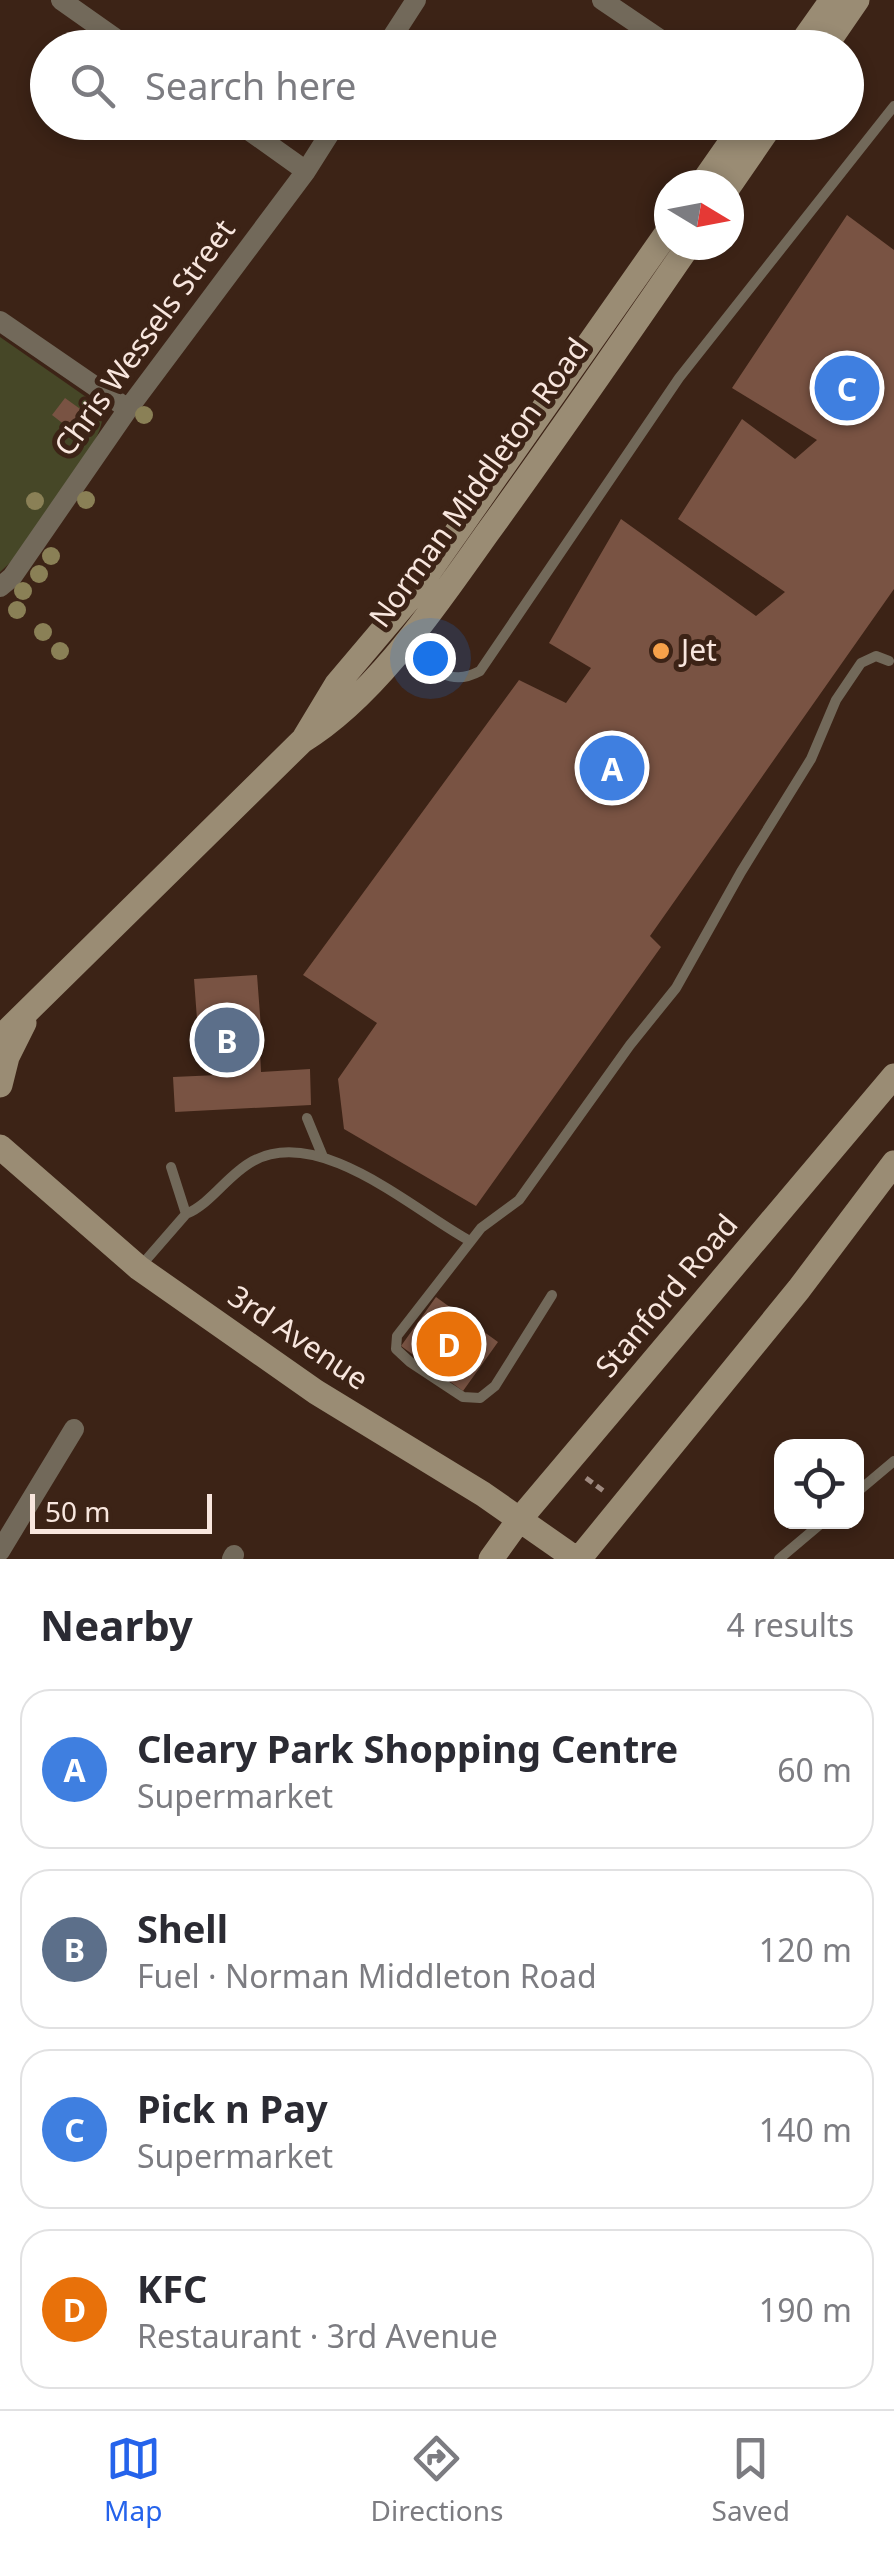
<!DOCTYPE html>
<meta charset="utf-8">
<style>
:root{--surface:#fff;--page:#f7f7f7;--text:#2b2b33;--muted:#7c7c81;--line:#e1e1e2;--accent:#2563eb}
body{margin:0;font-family:"Noto Sans",sans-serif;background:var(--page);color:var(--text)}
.controls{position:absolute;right:30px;bottom:30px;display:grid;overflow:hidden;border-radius:20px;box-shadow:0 5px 15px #0003}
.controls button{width:90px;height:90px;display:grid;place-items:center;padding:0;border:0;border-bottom:2px solid var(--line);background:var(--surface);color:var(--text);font:50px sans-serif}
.compass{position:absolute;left:654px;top:170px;width:90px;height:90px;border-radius:50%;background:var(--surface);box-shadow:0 5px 15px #0003;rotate:100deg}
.scale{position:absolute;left:30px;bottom:25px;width:182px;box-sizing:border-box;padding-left:10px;border:5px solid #f8e6de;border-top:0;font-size:28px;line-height:35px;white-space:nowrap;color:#f8e6de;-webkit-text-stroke:8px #3c2316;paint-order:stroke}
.you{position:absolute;left:430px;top:658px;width:35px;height:35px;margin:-25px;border:8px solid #fff;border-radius:50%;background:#1a73e8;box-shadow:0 0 0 15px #1a73e833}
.badge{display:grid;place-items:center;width:65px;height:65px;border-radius:50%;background:var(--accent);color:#fff;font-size:32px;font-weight:700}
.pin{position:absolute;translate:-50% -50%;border:5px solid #fff;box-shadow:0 2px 10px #0006}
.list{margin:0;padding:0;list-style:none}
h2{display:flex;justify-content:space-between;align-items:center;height:130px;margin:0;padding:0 40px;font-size:42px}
h2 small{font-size:32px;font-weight:400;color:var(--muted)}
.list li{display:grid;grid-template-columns:65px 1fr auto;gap:30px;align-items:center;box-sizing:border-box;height:160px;margin:0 20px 20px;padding:0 20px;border:2px solid var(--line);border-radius:30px}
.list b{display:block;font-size:38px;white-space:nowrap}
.list p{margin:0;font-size:32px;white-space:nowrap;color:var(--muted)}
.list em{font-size:32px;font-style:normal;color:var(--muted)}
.icon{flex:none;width:55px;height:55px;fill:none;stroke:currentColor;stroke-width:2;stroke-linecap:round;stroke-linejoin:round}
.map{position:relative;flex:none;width:894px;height:1559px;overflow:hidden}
.search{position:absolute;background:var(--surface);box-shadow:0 5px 15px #0003;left:30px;right:30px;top:30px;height:110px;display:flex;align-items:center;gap:25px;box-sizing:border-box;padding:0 35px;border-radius:55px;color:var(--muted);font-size:38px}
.sheet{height:850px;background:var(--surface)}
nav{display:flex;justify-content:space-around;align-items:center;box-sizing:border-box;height:140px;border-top:2px solid var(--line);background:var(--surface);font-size:28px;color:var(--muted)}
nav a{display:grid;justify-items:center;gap:5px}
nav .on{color:var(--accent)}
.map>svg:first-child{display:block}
</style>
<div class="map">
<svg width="894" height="1559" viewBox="0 0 894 1559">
<rect width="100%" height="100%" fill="#3c2316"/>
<path fill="#464727" d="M0,337l89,62c7,6 13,10 13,20 0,26 -70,114 -88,140l-14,13z"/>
<path fill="#795343" d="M847,215l47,35v339l-244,347 11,11 -185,259 -132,-77 -6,-50 39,-56 -74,-48 216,-295 47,23 25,-35 -42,-25 72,-124 135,97 29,-24 -107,-73 64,-100 53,40 22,-19 -85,-52z
M65,398l18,13 -13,18 -18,-14z
M257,975l5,66 -63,5 -5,-67z
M260,1049l1,23 49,-3 1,36 -136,7 -2,-35 45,-2 -1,-24z
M436,1297l62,45 -35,49 -62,-45z"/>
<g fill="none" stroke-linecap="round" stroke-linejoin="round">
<path stroke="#9f8a80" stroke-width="5" stroke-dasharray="8 5" stroke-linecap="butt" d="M586,1478l19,14"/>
<path stroke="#72695a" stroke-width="10" d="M408,642c22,23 39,47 72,29l199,-293 215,-272
M307,1118l16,39
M171,1167l15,47
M139,1268l47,-54c26,-11 41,-39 67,-53 67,-36 160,49 217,80
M552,1295l-57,91 -15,12 -17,-1 -53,-35 -14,-13 1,-13 84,-108 38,-28 111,-155 46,-57 65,-116 70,-113 25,-59 25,-37 15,-7 13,5
M856,1493l38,-32
M779,1559l44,-37"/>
<path stroke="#72695a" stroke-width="20" d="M61,0l68,48
M602,0l71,48
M385,48l31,-48
M237,122l69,49
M0,321l128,88
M0,587l12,-10 116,-168 178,-238 31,-49
M0,1551l74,-122
M232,1559l2,-4"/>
<path stroke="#9a8c74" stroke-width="25" d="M798,48l34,-48
M824,48l33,-48
M701,185l44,-63
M729,186l44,-64
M305,737l32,-53 77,-91 255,-363
M0,1038l302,-297c74,-45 136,-139 186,-209 69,-95 135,-191 201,-287
M0,1085l7,-28 17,-34
M0,1147l139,121 177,124 167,102 93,65
M491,1559l28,-39 375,-444
M579,1559l220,-270 95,-126"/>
</g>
<g fill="#8a8056">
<circle cx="144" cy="415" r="9"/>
<circle cx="86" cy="500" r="9"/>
<circle cx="35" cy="501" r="9"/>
<circle cx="51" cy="556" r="9"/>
<circle cx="39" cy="574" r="9"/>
<circle cx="23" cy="591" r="9"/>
<circle cx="17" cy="610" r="9"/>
<circle cx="43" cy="632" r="9"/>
<circle cx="60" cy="651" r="9"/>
</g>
<circle fill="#f7a14a" stroke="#3c2316" stroke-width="4" cx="661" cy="651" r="10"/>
<g text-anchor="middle" stroke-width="10" stroke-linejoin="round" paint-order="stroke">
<g font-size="30" fill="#f8e6de" stroke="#3c2316">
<text transform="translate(145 338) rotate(-54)" y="10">Chris Wessels Street</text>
<text transform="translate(479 483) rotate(-54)" y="10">Norman Middleton Road</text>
<text transform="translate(667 1296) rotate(-50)" y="10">Stanford Road</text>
<text transform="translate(298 1338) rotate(34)" y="10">3rd Avenue</text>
</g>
<g font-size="30" fill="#f8e6de" stroke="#3c2316" text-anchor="start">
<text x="681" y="661">Jet</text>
</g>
</g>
</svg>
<div class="controls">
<button><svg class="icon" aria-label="locate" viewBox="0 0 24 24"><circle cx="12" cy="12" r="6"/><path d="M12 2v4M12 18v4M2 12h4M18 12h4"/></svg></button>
</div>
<svg class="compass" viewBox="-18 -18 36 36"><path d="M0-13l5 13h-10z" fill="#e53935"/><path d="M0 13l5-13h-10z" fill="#7c7c81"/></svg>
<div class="scale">50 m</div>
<div class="you"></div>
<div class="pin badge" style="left:612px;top:768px;background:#3f7fe0">A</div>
<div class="pin badge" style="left:227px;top:1040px;background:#5c6f8a">B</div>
<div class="pin badge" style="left:847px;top:388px;background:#3f7fe0">C</div>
<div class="pin badge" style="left:449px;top:1344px;background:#e8710a">D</div>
<div class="search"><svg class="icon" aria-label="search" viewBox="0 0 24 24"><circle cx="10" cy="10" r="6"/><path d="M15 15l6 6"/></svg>Search here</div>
</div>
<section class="sheet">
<h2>Nearby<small>4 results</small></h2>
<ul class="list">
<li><span class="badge" style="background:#3f7fe0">A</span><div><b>Cleary Park Shopping Centre</b><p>Supermarket</p></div><em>60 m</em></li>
<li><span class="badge" style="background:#5c6f8a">B</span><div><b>Shell</b><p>Fuel · Norman Middleton Road</p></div><em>120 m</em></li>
<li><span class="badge" style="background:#3f7fe0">C</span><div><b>Pick n Pay</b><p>Supermarket</p></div><em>140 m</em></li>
<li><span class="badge" style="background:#e8710a">D</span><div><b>KFC</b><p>Restaurant · 3rd Avenue</p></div><em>190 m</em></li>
</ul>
</section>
<nav>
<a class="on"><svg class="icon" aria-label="map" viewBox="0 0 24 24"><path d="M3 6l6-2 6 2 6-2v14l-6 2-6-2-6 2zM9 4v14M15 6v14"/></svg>Map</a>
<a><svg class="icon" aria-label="directions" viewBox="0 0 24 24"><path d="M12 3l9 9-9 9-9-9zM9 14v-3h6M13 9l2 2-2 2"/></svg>Directions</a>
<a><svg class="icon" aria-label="saved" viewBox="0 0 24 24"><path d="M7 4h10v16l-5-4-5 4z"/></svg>Saved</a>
</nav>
